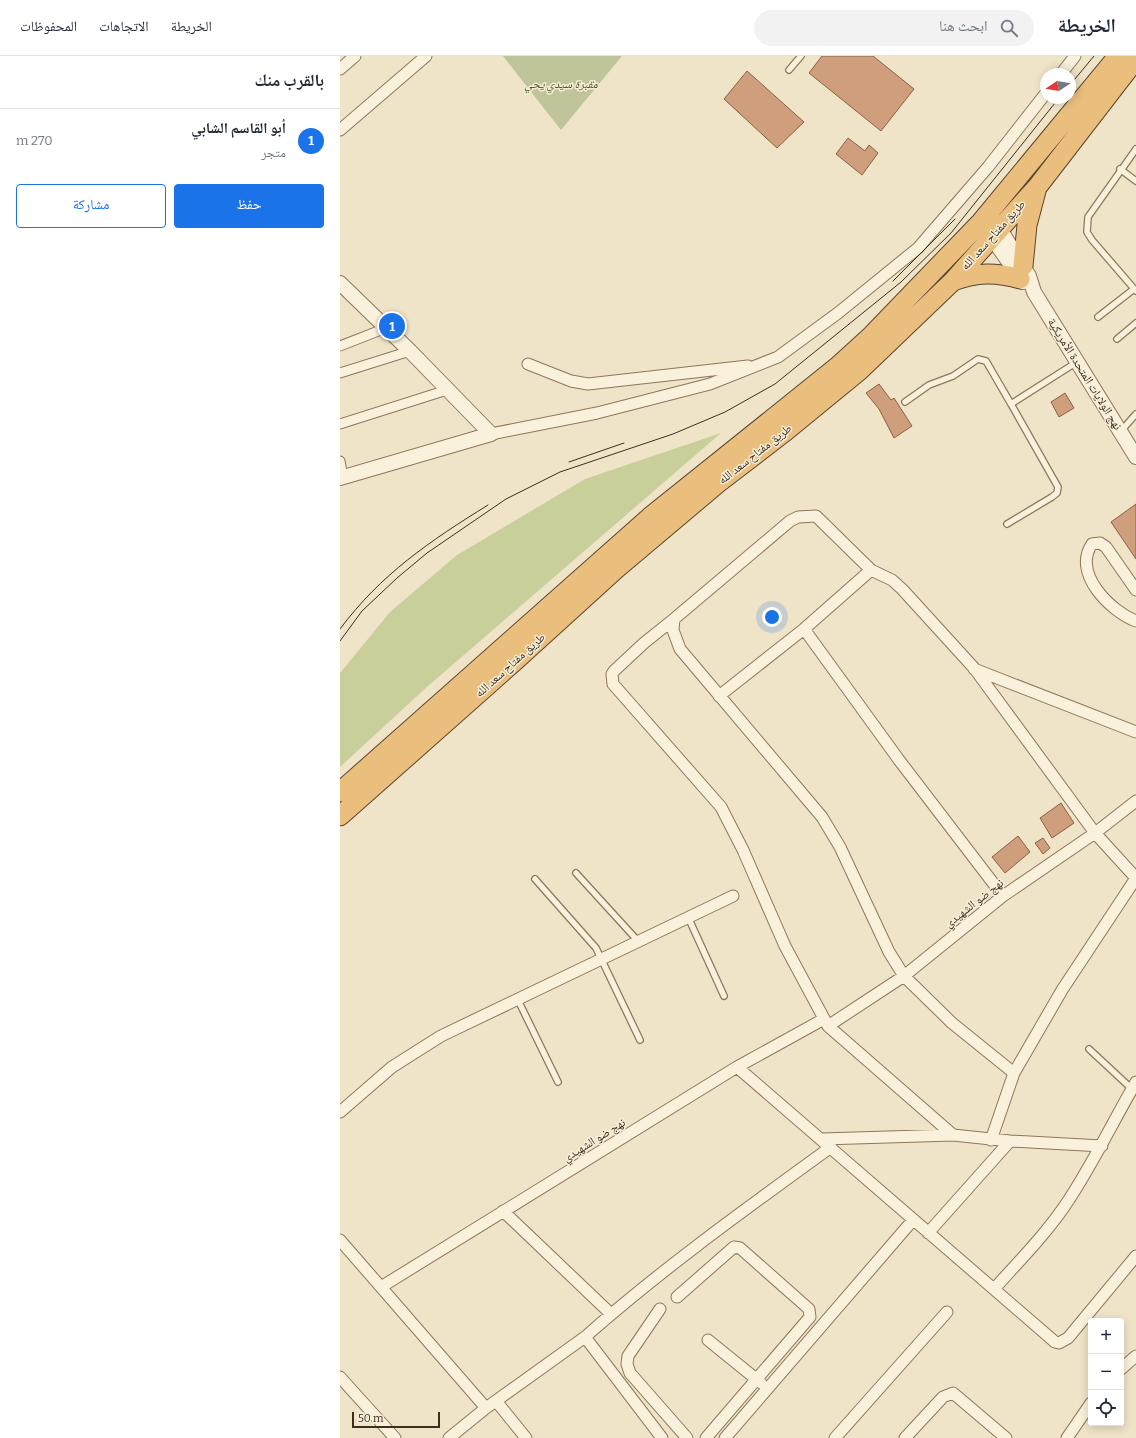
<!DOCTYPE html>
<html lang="ar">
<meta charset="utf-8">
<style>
:root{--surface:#fff;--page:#f2f2f3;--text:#1f2937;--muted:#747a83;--line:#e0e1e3;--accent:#1a73e8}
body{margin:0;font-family:Bitter,"Noto Naskh Arabic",serif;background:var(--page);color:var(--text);direction:rtl}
.controls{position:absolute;right:12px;bottom:12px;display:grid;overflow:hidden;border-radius:4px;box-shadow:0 2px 10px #0003}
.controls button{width:36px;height:36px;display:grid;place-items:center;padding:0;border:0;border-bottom:1px solid var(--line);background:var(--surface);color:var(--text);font:20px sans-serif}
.compass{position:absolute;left:700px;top:12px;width:36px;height:36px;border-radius:50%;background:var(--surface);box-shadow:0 2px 10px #0003;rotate:258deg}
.scale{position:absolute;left:12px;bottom:10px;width:88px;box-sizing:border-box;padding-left:4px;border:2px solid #3d2e20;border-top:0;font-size:11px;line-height:14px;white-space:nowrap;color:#3d2e20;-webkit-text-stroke:3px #f7eed8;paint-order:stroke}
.you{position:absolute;left:432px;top:561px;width:14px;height:14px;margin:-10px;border:3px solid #fff;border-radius:50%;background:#1a73e8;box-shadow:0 0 0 6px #1a73e833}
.badge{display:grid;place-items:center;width:26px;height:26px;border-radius:50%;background:var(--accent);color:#fff;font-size:13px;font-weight:700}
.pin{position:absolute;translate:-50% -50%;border:2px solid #fff;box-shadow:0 1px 4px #0006}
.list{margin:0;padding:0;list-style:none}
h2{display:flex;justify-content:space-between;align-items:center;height:52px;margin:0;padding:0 16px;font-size:17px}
h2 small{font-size:13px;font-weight:400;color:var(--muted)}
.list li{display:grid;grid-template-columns:26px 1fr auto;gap:12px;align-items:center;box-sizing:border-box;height:64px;padding:0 16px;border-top:1px solid var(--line)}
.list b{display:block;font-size:15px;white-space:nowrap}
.list p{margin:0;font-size:13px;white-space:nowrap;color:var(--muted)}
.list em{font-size:13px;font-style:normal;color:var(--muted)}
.actions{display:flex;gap:8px;padding:12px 16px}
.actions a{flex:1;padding:9px 0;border:1px solid var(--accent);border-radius:4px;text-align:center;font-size:14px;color:var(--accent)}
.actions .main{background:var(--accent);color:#fff}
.icon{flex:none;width:22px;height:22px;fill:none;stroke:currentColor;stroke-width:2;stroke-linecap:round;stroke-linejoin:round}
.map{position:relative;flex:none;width:796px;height:1382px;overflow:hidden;direction:ltr}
header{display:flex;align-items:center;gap:24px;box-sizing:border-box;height:56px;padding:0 20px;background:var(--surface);border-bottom:1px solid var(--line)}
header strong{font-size:19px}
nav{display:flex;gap:22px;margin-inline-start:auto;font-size:14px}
.search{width:280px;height:36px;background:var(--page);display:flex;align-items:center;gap:10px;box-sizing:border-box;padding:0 14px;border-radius:22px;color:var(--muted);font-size:15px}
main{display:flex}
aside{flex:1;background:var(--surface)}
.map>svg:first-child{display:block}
</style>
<header>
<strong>الخريطة</strong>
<div class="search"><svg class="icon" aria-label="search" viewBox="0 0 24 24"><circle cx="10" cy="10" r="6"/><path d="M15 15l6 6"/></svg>ابحث هنا</div>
<nav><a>الخريطة</a><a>الاتجاهات</a><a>المحفوظات</a></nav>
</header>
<main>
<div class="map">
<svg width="796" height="1382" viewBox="0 0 796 1382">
<rect width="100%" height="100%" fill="#f0e4c8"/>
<path fill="#c9cf9b" d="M381,377l-293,253 -88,81v-94l50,-61 67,-57 128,-76z"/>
<path fill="#bfc49a" d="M163,0h119l-61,74z"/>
<path fill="#cf9f7d" stroke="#8d5f41" d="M482,0h51l41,33 -33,42 -72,-58z
M407,15l57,51 -27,26 -53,-49z
M508,82l17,13 4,-6 9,8 -16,22 -26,-21z
M539,328l12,16 3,-2 18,28 -18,12 -15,-29 -13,-16z
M725,337l9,15 -15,9 -8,-15z
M796,448v55l-25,-37z
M721,747l13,20 -22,15 -12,-20z
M678,780l12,16 -25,21 -13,-16z
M703,782l7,10 -7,6 -8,-11z"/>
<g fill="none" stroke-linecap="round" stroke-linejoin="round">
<defs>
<path id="service" d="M449,14l12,-14
M796,93l-48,68 -1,15 5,8 44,51
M780,113l16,12
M758,261l36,-28
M777,283l19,-16
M565,346l24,-17 24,-9 25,-17 8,2 25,43 66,-42
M781,375l15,-17
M667,468l45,-27 5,-4 1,-6 -47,-83
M236,817l62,68
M195,823l61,69 44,92
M348,861l36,79
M177,942l41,84
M749,993l43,40"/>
<path id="pedestrian" d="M0,290l46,-18
M0,317l70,-22
M0,368l107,-34
M0,405l3,16"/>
<path id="minor" d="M0,13l15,-13
M721,18l14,-18
M0,74l86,-74
M188,308l43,17 17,3 160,-18
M151,378l106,-21 113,-29 68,-27 60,-44 80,-65 70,-81 58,-74
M796,534l-30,-43 -6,-4 -8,1c-20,29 18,67 44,77
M334,563l-30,24 -30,28 -2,3 1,10 108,123 22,43 42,96 43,80 125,109
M464,573l95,131 104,136
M634,613l162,63
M379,640l85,-67 67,-59
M488,970l76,-50 99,-80 92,-63 41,-32
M397,1011l318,275 4,1 9,-5 68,-82
M674,1017l-62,-50 -48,-47 -15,-24 -49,-105 -18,-30 -142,-168 -7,-19 1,-11 116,-98 8,-4 18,-1 55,54 21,10 10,9 72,79 121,165 41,45
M0,1056l52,-45 49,-31 292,-140
M482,1083l131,-4 57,6 92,5
M651,1084l23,-67 48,-83 74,-112
M163,1155l108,103
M588,1177l82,-92
M0,1184l146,168 -37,30
M41,1231l356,-220 87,-48
M654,1233c26,-29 55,-58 76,-91 24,-37 44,-78 66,-116
M337,1241l57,-50 6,1 69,61 1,8 -104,121
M320,1253l-32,47 -1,8 3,9 57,65
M245,1281c78,-69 162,-129 246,-190
M368,1284l53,43
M781,1313l15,-13
M0,1321l55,61
M156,1345l30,37
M146,1352l99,-71 77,101
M385,1382l188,-218
M495,1382l112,-126
M565,1382l38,-41 10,-4 53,45
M727,1382l24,-35"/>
<path id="tertiary" d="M655,165l34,55 5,16 102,165
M647,175l36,51
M0,227l70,68 81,83 -151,44"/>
<path id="trunk" d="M683,210l4,-41 9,-34
M613,225c24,-9 43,-9 67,-2
M0,736l310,-275 187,-150 33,-30 111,-115 137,-166
M0,760l176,-156 100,-91 102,-86 69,-53 72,-59 94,-90 85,-95 98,-127"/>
</defs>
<use href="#service" stroke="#8d765c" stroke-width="8"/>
<use href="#pedestrian" stroke="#8d765c" stroke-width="11"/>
<use href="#minor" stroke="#8d765c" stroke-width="13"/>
<use href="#tertiary" stroke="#8d765c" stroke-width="16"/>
<use href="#trunk" stroke="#5b4430" stroke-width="21"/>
<use href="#service" stroke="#faf1dc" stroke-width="5.5"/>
<use href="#pedestrian" stroke="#faf1dc" stroke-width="9"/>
<use href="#minor" stroke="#faf1dc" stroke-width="11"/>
<use href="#tertiary" stroke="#faf1dc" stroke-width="14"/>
<use href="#trunk" stroke="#eabe7c" stroke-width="19"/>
<path stroke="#3d2e20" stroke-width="1" d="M730,29l24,-29
M553,225l62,-62
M229,406l55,-19
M0,573c41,-55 90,-88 148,-124
M0,585l22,-30 35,-33 30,-25 79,-54 54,-27 113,-38 52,-22 50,-28 126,-102 50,-49 108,-135"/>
</g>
<g text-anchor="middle" stroke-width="3" stroke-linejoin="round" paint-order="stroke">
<g font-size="12" font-style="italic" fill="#4d5a26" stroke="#f7eed8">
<text x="221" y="32">مقبرة سيدي يحي</text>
</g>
<g font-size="12" fill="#3d2e20" stroke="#f7eed8">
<text transform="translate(653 179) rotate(-48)" y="4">طريق مفتاح سعد الله</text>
<text transform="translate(745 318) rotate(58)" y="4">نهج الولايات المتحدة الأمريكية</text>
<text transform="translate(415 398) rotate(-38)" y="4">طريق مفتاح سعد الله</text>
<text transform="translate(170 609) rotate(-42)" y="4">طريق مفتاح سعد الله</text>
<text transform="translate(634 847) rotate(-38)" y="4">نهج ضو الشهيدي</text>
<text transform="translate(254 1084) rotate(-32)" y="4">نهج ضو الشهيدي</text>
</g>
</g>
</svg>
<div class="controls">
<button>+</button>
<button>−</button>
<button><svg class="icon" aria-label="locate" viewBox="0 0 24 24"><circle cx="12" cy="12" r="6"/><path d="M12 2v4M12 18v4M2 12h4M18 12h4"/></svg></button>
</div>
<svg class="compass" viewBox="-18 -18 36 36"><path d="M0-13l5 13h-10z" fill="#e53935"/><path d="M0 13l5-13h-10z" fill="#747a83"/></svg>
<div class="scale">50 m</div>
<div class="you"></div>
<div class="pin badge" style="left:52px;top:270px">1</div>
</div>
<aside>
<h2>بالقرب منك<small></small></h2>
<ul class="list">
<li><span class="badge">1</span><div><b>أبو القاسم الشابي</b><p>متجر</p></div><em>270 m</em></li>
</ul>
<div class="actions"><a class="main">حفظ</a><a>مشاركة</a></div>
</aside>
</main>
